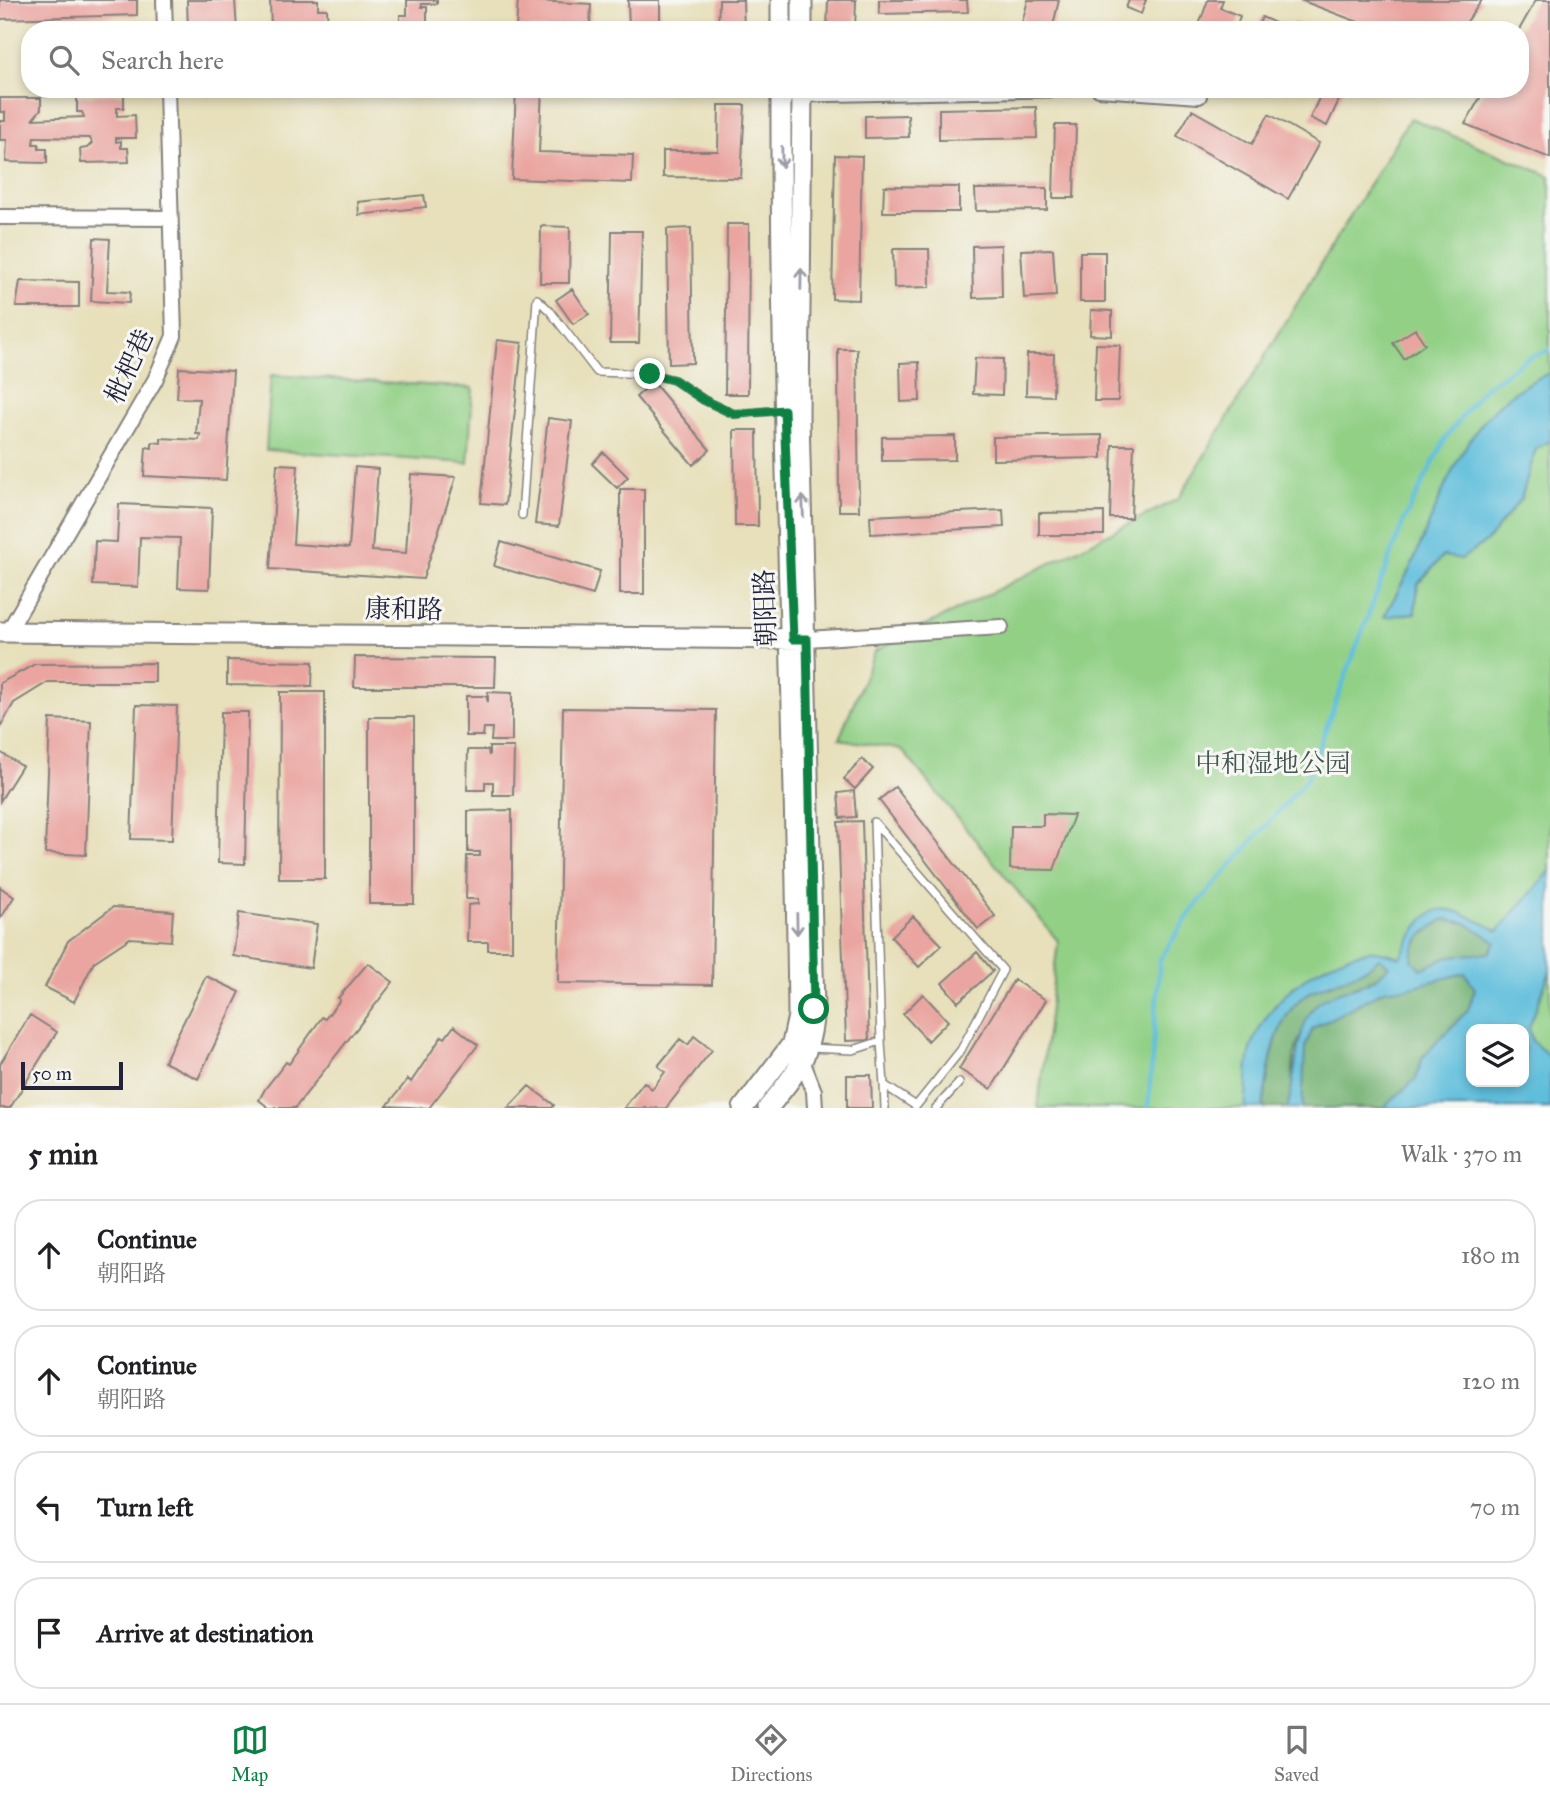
<!DOCTYPE html>
<meta charset="utf-8">
<style>
:root{--surface:#fff;--page:#f6f6f6;--text:#202124;--muted:#757577;--line:#e0e0e0;--accent:#0b8043}
body{margin:0;font-family:"IM FELL Great Primer","Noto Serif SC",serif;background:var(--page);color:var(--text)}
.controls{position:absolute;right:21px;bottom:21px;display:grid;overflow:hidden;border-radius:14px;box-shadow:0 4px 10px #0003}
.controls button{width:63px;height:63px;display:grid;place-items:center;padding:0;border:0;border-bottom:2px solid var(--line);background:var(--surface);color:var(--text);font:35px sans-serif}
.scale{position:absolute;left:21px;bottom:18px;width:102px;box-sizing:border-box;padding-left:7px;border:4px solid #22223b;border-top:0;font-size:19px;line-height:24px;white-space:nowrap;color:#22223b;-webkit-text-stroke:5px #f6f6f2;paint-order:stroke}
.stop{position:absolute;width:21px;height:21px;margin:-16px;border:5px solid #0b8043;border-radius:50%;background:#fff}
.stop.end{background:#0b8043;border-color:#fff;box-shadow:0 2px 7px #0008}
.list{margin:0;padding:0;list-style:none}
h2{display:flex;justify-content:space-between;align-items:center;height:91px;margin:0;padding:0 28px;font-size:30px}
h2 small{font-size:23px;font-weight:400;color:var(--muted)}
.list li{display:grid;grid-template-columns:46px 1fr auto;gap:21px;align-items:center;box-sizing:border-box;height:112px;margin:0 14px 14px;padding:0 14px;border:2px solid var(--line);border-radius:28px}
.list b{display:block;font-size:26px;white-space:nowrap}
.list p{margin:0;font-size:23px;white-space:nowrap;color:var(--muted)}
.list em{font-size:23px;font-style:normal;color:var(--muted)}
.icon{flex:none;width:38px;height:38px;fill:none;stroke:currentColor;stroke-width:2;stroke-linecap:round;stroke-linejoin:round}
.map{position:relative;flex:none;width:1550px;height:1108px;overflow:hidden}
.search{position:absolute;background:var(--surface);box-shadow:0 4px 10px #0003;left:21px;right:21px;top:21px;height:77px;display:flex;align-items:center;gap:18px;box-sizing:border-box;padding:0 24px;border-radius:28px;color:var(--muted);font-size:26px}
.sheet{height:595px;background:var(--surface)}
nav{display:flex;justify-content:space-around;align-items:center;box-sizing:border-box;height:98px;border-top:2px solid var(--line);background:var(--surface);font-size:19px;color:var(--muted)}
nav a{display:grid;justify-items:center;gap:4px}
nav .on{color:var(--accent)}
.map>svg:first-child{display:block}
</style>
<div class="map">
<svg width="1550" height="1108" viewBox="0 0 1550 1108">
<rect width="100%" height="100%" fill="#f6f6f2"/>
<filter id="ink" filterUnits="userSpaceOnUse"><feTurbulence type="fractalNoise" baseFrequency=".0143" numOctaves="2"/><feDisplacementMap in="SourceGraphic" scale="14" xChannelSelector="R" yChannelSelector="G"/><feConvolveMatrix kernelMatrix="1 2 1 2 8 2 1 2 1" color-interpolation-filters="sRGB"/></filter>
<filter id="wash" filterUnits="userSpaceOnUse"><feTurbulence type="fractalNoise" baseFrequency=".00686" numOctaves="4" result="noise"/><feDisplacementMap in="SourceGraphic" scale="28" xChannelSelector="R" yChannelSelector="G"/><feGaussianBlur stdDeviation="1.57" result="paint"/><feColorMatrix in="noise" values="0 0 0 0 0 0 0 0 0 0 0 0 0 0 0 0 0 1.4 0 .05"/><feComposite in="paint" operator="in"/></filter>
<g filter="url(#wash)">
<rect width="100%" height="100%" fill="#e7e0bb"/>
<path fill="#92d086" stroke="#5a7960" stroke-width="2" fill-rule="evenodd" d="M1410,118l140,58v932h-512l20,-167 -156,-191 -63,-11 36,-88 303,-152zM1471,1029h53v53h-53z
M271,375l202,13 -5,75 -202,-13z"/>
<path fill="#75b273" stroke="#4c6a57" stroke-width="2" d="M1444,919l21,4 32,18 -8,12 -38,3 -30,13 -9,-9c0,-21 16,-30 32,-41z
M1379,958l10,7c-14,18 -32,19 -51,29 -25,13 -43,43 -45,71 -1,16 0,27 -6,43h-24c7,-40 10,-101 54,-119 22,-9 45,-14 62,-31z
M1466,972l9,17 -7,21 -45,46 -7,23 -33,29h-81l3,-61 8,-19 73,-39 21,-1z"/>
<path fill="#5ebedc" stroke="#40708c" stroke-width="2" fill-rule="evenodd" d="M1550,373v68l-14,8 -15,50 -34,42 -26,18 -18,-3 -25,28 -3,29 -31,4c10,-19 21,-38 30,-57 31,-72 55,-157 136,-187z
M1550,871v100l-21,57 3,13 15,13 3,9v45h-167l33,-29 7,-22 45,-47 7,-21 -10,-16 -58,15 -21,1 -73,39 -8,19 -3,61h-15c10,-28 7,-90 35,-108 22,-14 51,-11 67,-35l-10,-7c-19,19 -44,21 -67,33 -40,22 -43,78 -49,117h-18c3,-19 0,-41 6,-59 16,-50 66,-89 118,-98 9,-2 22,4 31,6 31,-61 42,-56 98,-26zM1444,919l22,4 30,19 -7,11 -38,3 -30,13 -9,-9c0,-21 16,-30 32,-41zM1471,1029h53v53h-53z"/>
<g fill="none" stroke-linecap="round" stroke-linejoin="round">
<path stroke="#5ebedc" stroke-width="4.5" d="M1148,1108l12,-149 33,-50 114,-130 97,-259 41,-81 37,-49 44,-31 24,-9"/>
</g>
<g id="blocks">
<path fill="#eaa5a0" d="M0,0h137v15l-137,4z
M187,0h48l2,30h-49z
M270,0h48v9h9l1,21h-21v-6l-15,1 1,5h-22z
M407,0h30v4h-15l-1,3h6v20h-27v-12h7z
M518,0l73,4 -1,26 -74,-2z
M628,0h32v30h-31z
M719,0h24l1,30h-26z
M828,0h28l-1,30h-28z
M879,0h88l1,12 -89,2z
M1028,0h31l-7,30h-32z
M1129,0h17l-5,14 -15,-6z
M1208,0h15l-3,8 20,8 -5,14h-24l-12,-5z
M1300,0h182l-21,30h-82z
M1536,0h14v158l-85,-34 20,-35h35l-1,-59z
M1262,17l28,13h-34z
M1295,23l15,7h-18z
M516,89h26l-3,63 94,3 -1,28 -120,-4z
M1323,89h21l-17,37 -17,-8z
M124,94v14h-7v8l18,-1 1,23h-20v4l5,-1v7h7l1,14 -48,1 -1,-14 7,-1 5,-5 -2,-5 -56,-1 -1,7h6v5h8v14l-41,-1 1,-22h-7v-19h5v-9h-5v-14h41v11l-8,10 51,-2 -2,-5h-5v-16z
M719,105h26l-4,73 -78,-1v-26h55z
M1036,107l1,31 -98,2v-31z
M1192,110l60,34 17,-30 50,29 -31,56 -111,-63z
M908,115l1,22 -44,1v-22z
M1055,125h21l-2,73h-21z
M835,155l27,1 -3,144 -27,-1z
M884,186l75,1v25h-76z
M1047,188v22l-71,1 -1,-22z
M424,195l2,12 -67,8 -1,-13z
M727,224h22l-1,170h-23z
M541,226l29,1 -1,56h-29z
M691,228l2,135 -24,1 -2,-135z
M612,231h30l-3,112h-29z
M94,238l16,1 -3,52 23,1 -1,11 -38,-2z
M1001,245l1,52 -29,1 -1,-52z
M893,249h36l1,38 -36,1z
M1053,249l3,47 -32,2 -3,-48z
M1080,252h25v50h-25z
M20,281l59,1v25h-63z
M572,289l17,25 -16,10 -17,-24z
M1091,310l21,1v25l-22,-1z
M1415,329l10,15 -21,15 -11,-16z
M497,340l25,3 -17,162 -24,-2z
M1096,344l24,1 -2,56h-24z
M838,349h19l2,162h-20z
M1027,354h27l-1,42 -27,-1z
M975,358l28,1 -1,36 -29,-1z
M919,362l1,39 -19,1 -1,-39z
M179,368l54,3 -7,109 -82,-4 2,-29 6,1v-6l9,1v-5l38,2 1,-6h-4l3,-35 -22,-1z
M653,382l57,68 -17,15 -57,-68z
M548,418l24,3 -13,105 -24,-2z
M734,430h23l1,96h-23z
M1102,435v23l-109,2v-23z
M955,436v24l-73,1v-24z
M1112,445h22l-3,73h-21z
M603,452l25,25 -11,11 -25,-24z
M277,464l21,1 -5,79 56,4 6,-81 23,2 -6,82 34,2 5,-79 45,3 -33,102 -153,-10z
M620,489h24v105h-24z
M119,504l93,4 -3,81 -31,-1 2,-50 -40,-1 -2,50 -45,-2 2,-44 22,1z
M1003,510l1,17 -133,7 -1,-18z
M1104,512v23h-65v-22z
M501,542l99,29 -7,24 -99,-29z
M355,657l141,1 -1,29h-141z
M227,660l86,2 -1,24 -85,-1z
M155,663v19h-107l-34,21 -14,24v-44l35,-19z
M280,692h45v187h-46z
M488,692l24,1v48h-21l1,-13h-8l-1,8h-17v-40h20l2,6z
M136,705l41,1 -5,134 -41,-1z
M563,708l153,2 -4,275 -154,-2z
M221,712h27l-3,152 -27,-1z
M369,717h45v187h-45z
M50,719l41,2 -5,134 -41,-2z
M489,747h25l-1,48h-20v-13h-8v8h-18l1,-40h20l1,6z
M0,752l22,14 -22,35z
M862,759l11,10 -18,20 -11,-10z
M895,787l100,129 -17,13 -99,-129z
M854,791l2,26 -16,1 -2,-25z
M512,810v140h-24v-8h-21l1,-37 10,-1v-5h-12l1,-43h13v-4h-12v-41z
M1043,814l31,1 -20,55 -44,-1 1,-43h32z
M862,821l7,219 -23,1 -8,-219z
M0,887l14,10 -14,22z
M113,907l60,4 -2,30 -41,-3 -36,24 -20,40 -29,-15 23,-46z
M239,913l78,11 -6,44 -78,-12z
M913,916l29,29 -23,22 -28,-30z
M977,952l16,19 -35,31 -16,-19z
M368,963l25,19 -98,126h-26l-10,-8 6,-11 21,-27 3,2 33,-47 3,2 15,-19 -2,-2z
M206,976l34,16 -42,87 -34,-17z
M1014,980l32,20 -55,89 -32,-20z
M923,994l25,27 -20,20 -25,-27z
M30,1015l27,17 -47,76h-10v-44z
M454,1026l24,19 -49,63 -42,-2 21,-27 3,3 31,-46 3,2z
M694,1036l18,14 -46,58h-42l20,-26 8,7 13,-17 -7,-6 22,-27 8,6z
M847,1075h24l1,33h-25z
M529,1086l25,19 -2,3h-44z"/>
</g>
</g>
<g filter="url(#ink)">
<use href="#blocks" fill-opacity="0" stroke="#84817b" stroke-width="2"/>
<g fill="none" stroke-linecap="round" stroke-linejoin="round">
<defs>
<path id="lane" d="M522,515l15,-216 13,12 47,61 53,2 24,6 30,20 30,14 49,-4
M809,1048l44,2 28,-9 -7,-219 129,148 -42,80 -45,56 -32,-21 -3,-44
M884,1085l1,23
M936,1108l23,-25"/>
<path id="street" d="M164,0l1,30
M1099,89l100,7
M781,95l288,-6
M0,217l170,1
M8,632l147,-252 19,-44 -7,-247
M807,639l194,-12
M803,1063l11,28 1,17"/>
<path id="secondary" d="M802,0v30
M781,30v-30
M0,632l806,7
M743,1108l49,-64 6,-28c-3,-309 -18,-618 -17,-927
M768,1108c30,-38 42,-49 46,-99l-15,-592 3,-328"/>
</defs>
<use href="#lane" stroke="#84817b" stroke-width="10"/>
<use href="#street" stroke="#84817b" stroke-width="18"/>
<use href="#secondary" stroke="#84817b" stroke-width="23"/>
<use href="#lane" stroke="#fff" stroke-width="7"/>
<use href="#street" stroke="#fff" stroke-width="14"/>
<use href="#secondary" stroke="#fff" stroke-width="19"/>
</g>
<defs><path id="oneway-shaft" d="M-6 0H5M1.5-3L5.5 0L1.5 3" fill="none" stroke-width="1.6" stroke-linecap="round" stroke-linejoin="round" transform="scale(1.75)"/></defs>
<g stroke="#9c9ca7">
<use href="#oneway-shaft" transform="translate(782 157) rotate(89)"/>
<use href="#oneway-shaft" transform="translate(801 279) rotate(-89)"/>
<use href="#oneway-shaft" transform="translate(803 506) rotate(-92)"/>
<use href="#oneway-shaft" transform="translate(797 924) rotate(89)"/>
</g>
</g>
<g fill="none" stroke-linecap="round" stroke-linejoin="round" filter="url(#ink)">
<path stroke="#0b8043" stroke-width="9" d="M650,374l24,6 30,20 30,14 50,-4 9,229h14l7,370"/>
</g>
<g text-anchor="middle" stroke-width="6" stroke-linejoin="round" paint-order="stroke">
<g font-size="26" fill="#22223b" stroke="#f6f6f2">
<text transform="translate(129 366) rotate(-65)" y="9">枇杷巷</text>
<text transform="translate(765 608) rotate(-92)" y="9">朝阳路</text>
<text transform="translate(404 609) rotate(1)" y="9">康和路</text>
</g>
<g font-size="26" fill="#445652" stroke="#f6f6f2">
<text x="1273" y="772">中和湿地公园</text>
</g>
</g>
</svg>
<div class="controls">
<button><svg class="icon" aria-label="layers" viewBox="0 0 24 24"><path d="M12 4l9 5-9 5-9-5zM3 14l9 5 9-5"/></svg></button>
</div>
<div class="scale">50 m</div>
<div class="stop" style="left:814px;top:1009px"></div>
<div class="stop end" style="left:650px;top:374px"></div>
<div class="search"><svg class="icon" aria-label="search" viewBox="0 0 24 24"><circle cx="10" cy="10" r="6"/><path d="M15 15l6 6"/></svg>Search here</div>
</div>
<section class="sheet">
<h2>5 min<small>Walk · 370 m</small></h2>
<ul class="list">
<li><svg class="icon" aria-label="ahead" viewBox="0 0 24 24"><path d="M12 20V5M6 11l6-6 6 6"/></svg><div><b>Continue</b><p>朝阳路</p></div><em>180 m</em></li>
<li><svg class="icon" aria-label="ahead" viewBox="0 0 24 24"><path d="M12 20V5M6 11l6-6 6 6"/></svg><div><b>Continue</b><p>朝阳路</p></div><em>120 m</em></li>
<li><svg class="icon" aria-label="left" viewBox="0 0 24 24"><path d="M17 20v-9H6M10 6l-5 5 5 5"/></svg><div><b>Turn left</b></div><em>70 m</em></li>
<li><svg class="icon" aria-label="arrive" viewBox="0 0 24 24"><path d="M6 21V4h12l-3 4 3 4H6"/></svg><div><b>Arrive at destination</b></div></li>
</ul>
</section>
<nav>
<a class="on"><svg class="icon" aria-label="map" viewBox="0 0 24 24"><path d="M3 6l6-2 6 2 6-2v14l-6 2-6-2-6 2zM9 4v14M15 6v14"/></svg>Map</a>
<a><svg class="icon" aria-label="directions" viewBox="0 0 24 24"><path d="M12 3l9 9-9 9-9-9zM9 14v-3h6M13 9l2 2-2 2"/></svg>Directions</a>
<a><svg class="icon" aria-label="saved" viewBox="0 0 24 24"><path d="M7 4h10v16l-5-4-5 4z"/></svg>Saved</a>
</nav>
